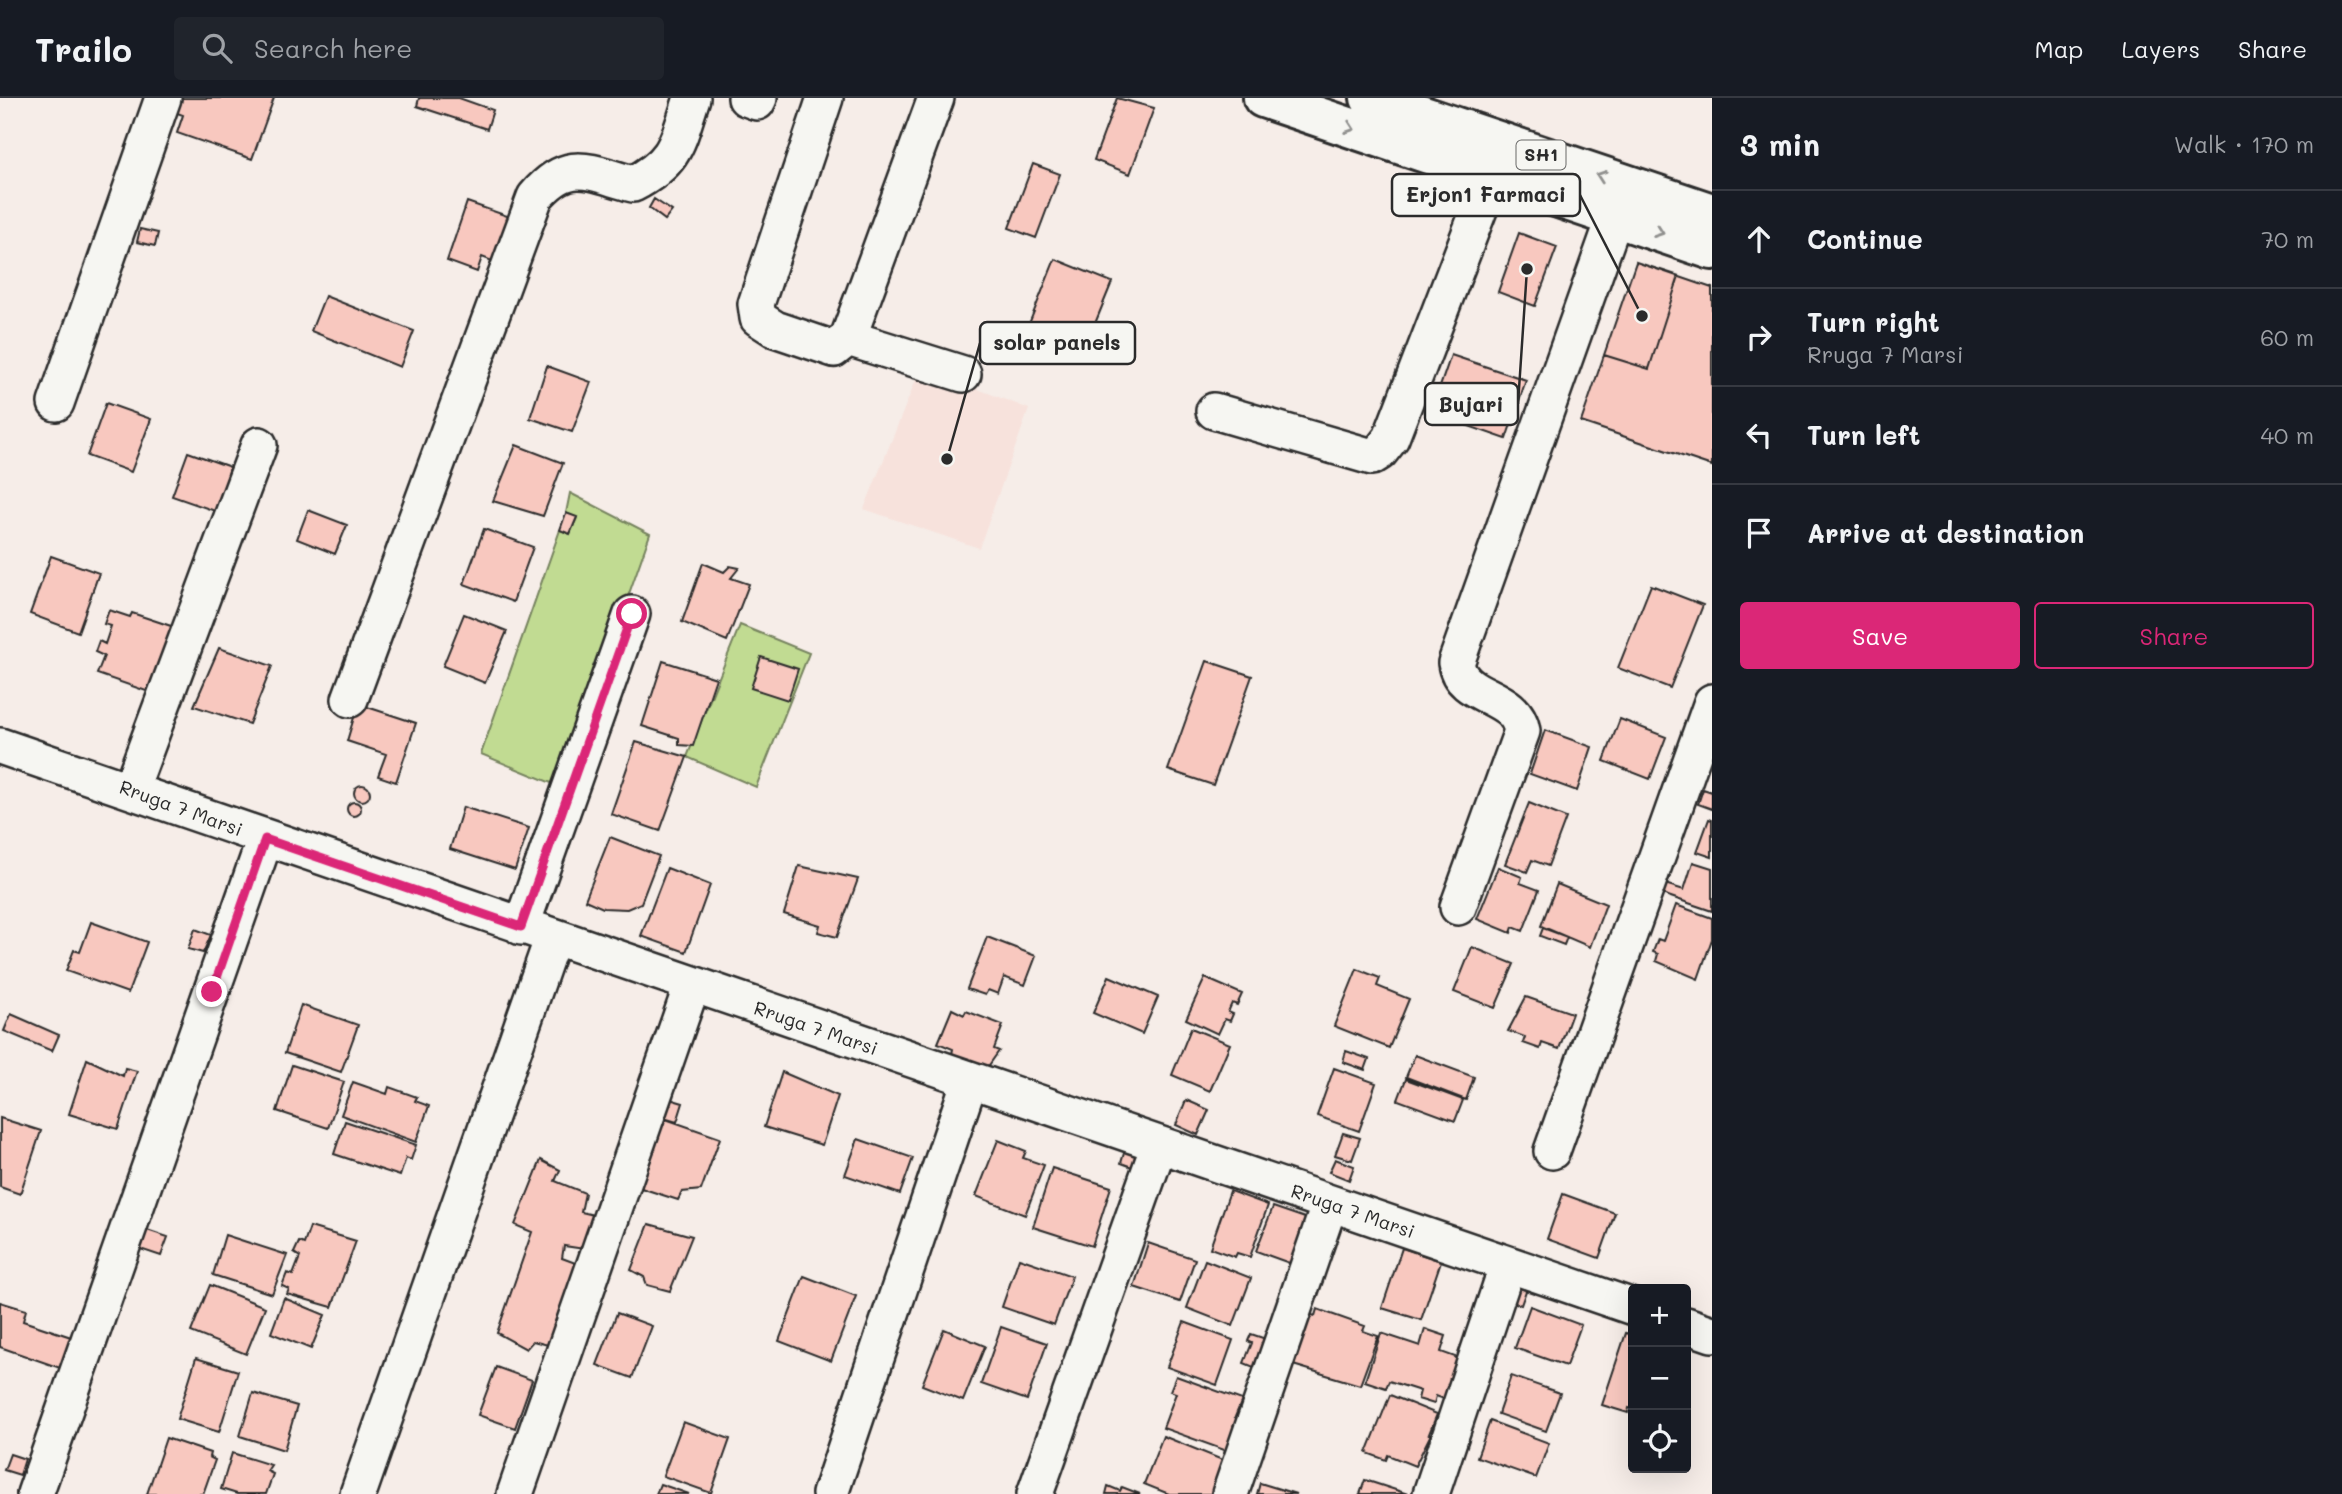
<!DOCTYPE html>
<meta charset="utf-8">
<style>
:root{--surface:#171b24;--page:#20242c;--text:#f1f3f6;--muted:#9ea1a6;--line:#363941;--accent:#db2777}
body{margin:0;font-family:Mali,sans-serif;background:var(--page);color:var(--text)}
.controls{position:absolute;right:21px;bottom:21px;display:grid;overflow:hidden;border-radius:7px;box-shadow:0 7px 28px #0002}
.controls button{width:63px;height:63px;display:grid;place-items:center;padding:0;border:0;border-bottom:2px solid var(--line);background:var(--surface);color:var(--text);font:35px sans-serif}
.stop{position:absolute;width:21px;height:21px;margin:-16px;border:5px solid #db2777;border-radius:50%;background:#fff}
.stop.end{background:#db2777;border-color:#fff;box-shadow:0 2px 7px #0008}
.list{margin:0;padding:0;list-style:none}
h2{display:flex;justify-content:space-between;align-items:center;height:91px;margin:0;padding:0 28px;font-size:30px}
h2 small{font-size:23px;font-weight:400;color:var(--muted)}
.list li{display:grid;grid-template-columns:46px 1fr auto;gap:21px;align-items:center;box-sizing:border-box;height:98px;padding:0 28px;border-top:2px solid var(--line)}
.list b{display:block;font-size:26px;white-space:nowrap}
.list p{margin:0;font-size:23px;white-space:nowrap;color:var(--muted)}
.list em{font-size:23px;font-style:normal;color:var(--muted)}
.actions{display:flex;gap:14px;padding:21px 28px}
.actions a{flex:1;padding:16px 0;border:2px solid var(--accent);border-radius:7px;text-align:center;font-size:24px;color:var(--accent)}
.actions .main{background:var(--accent);color:#fff}
.icon{flex:none;width:38px;height:38px;fill:none;stroke:currentColor;stroke-width:2;stroke-linecap:round;stroke-linejoin:round}
.map{position:relative;flex:none;width:1712px;height:1396px;overflow:hidden}
header{display:flex;align-items:center;gap:42px;box-sizing:border-box;height:98px;padding:0 35px;background:var(--surface);border-bottom:2px solid var(--line)}
header strong{font-size:33px}
nav{display:flex;gap:38px;margin-inline-start:auto;font-size:24px}
.search{width:490px;height:63px;background:var(--page);display:flex;align-items:center;gap:18px;box-sizing:border-box;padding:0 24px;border-radius:7px;color:var(--muted);font-size:26px}
main{display:flex}
aside{flex:1;background:var(--surface)}
.map>svg:first-child{display:block}
</style>
<header>
<strong>Trailo</strong>
<div class="search"><svg class="icon" aria-label="search" viewBox="0 0 24 24"><circle cx="10" cy="10" r="6"/><path d="M15 15l6 6"/></svg>Search here</div>
<nav><a>Map</a><a>Layers</a><a>Share</a></nav>
</header>
<main>
<div class="map">
<svg width="1712" height="1396" viewBox="0 0 1712 1396">
<rect width="100%" height="100%" fill="#f6ede8"/>
<filter id="ink" filterUnits="userSpaceOnUse"><feTurbulence type="fractalNoise" baseFrequency=".0143" numOctaves="2"/><feDisplacementMap in="SourceGraphic" scale="14" xChannelSelector="R" yChannelSelector="G"/><feConvolveMatrix kernelMatrix="1 2 1 2 8 2 1 2 1" color-interpolation-filters="sRGB"/></filter>
<g filter="url(#ink)">
<path fill="#f7e2dc" d="M921,269l108,42 -50,139 -115,-39z"/>
<path fill="#c1db92" stroke="#76835e" stroke-width="2" d="M570,395l80,41 -89,253 -80,-33 79,-224 10,4 7,-16 -11,-5z
M740,527l69,28 -53,134 -69,-30z"/>
<path fill="#f8c8bf" stroke="#2b2b2b" stroke-width="2" d="M173,0h101l-22,61 -75,-26 6,-18 -14,-5z
M419,0h40l34,12 -6,19 -70,-23z
M1117,0l37,10 -24,66 -36,-14z
M1033,66l27,10 -24,64 -27,-10z
M654,101l18,12 -7,9 -16,-12z
M467,104l49,17 -16,45 -18,-7 -5,15 -30,-11z
M140,131l18,4 -3,13 -18,-4z
M1519,135l38,14 -22,59 -37,-14z
M1055,161l57,23 -20,49 -10,-3 -6,14 -47,-18z
M1636,164l76,26v178l-131,-44z
M1636,164l43,14 -30,93 -45,-14z
M325,198l89,35 -14,36 -89,-36z
M1451,257l75,25 -20,59 -75,-26z
M547,268l44,16 -19,50 -42,-14z
M106,305l45,16 -20,53 -44,-16z
M516,347l47,18 -20,53 -50,-15z
M188,354l42,15 -12,45 -46,-16z
M308,412l39,15 -12,29 -38,-15z
M566,415l11,4 -7,17 -10,-4z
M484,431l49,18 -20,55 -49,-18z
M51,458l48,17 -21,59 -48,-18z
M703,465l21,9 6,-6 9,2 -8,10 18,6 -22,57 -45,-19z
M1651,487l52,20 -33,83 -52,-20z
M109,512l21,7 2,-4 42,14 -22,66 -55,-19 7,-18 -9,-4 4,-11 6,3 6,-18 -7,-2z
M464,516l43,17 -22,52 -42,-17z
M219,550l53,18 -23,58 -55,-18z
M761,559l37,12 -10,31 -37,-12z
M663,563l53,17 -23,68 -14,-1v-7l-37,-12z
M1207,563l45,15 -39,109 -45,-15z
M358,606l58,19 -20,59 -18,-6 8,-22 -39,-13z
M1620,621l46,18 -16,42 -46,-18z
M1545,632l47,17 -15,44 -47,-17z
M636,644l51,15 -27,74 -49,-17z
M354 695a8 8 0 1 1 16 0a8 8 0 1 1-16 0Z
M1703,691l9,3v17l-14,-5z
M347 711a7 7 0 1 1 14 0a7 7 0 1 1-14 0Z
M1529,705l37,15 -18,48 -16,-6 -5,12 -22,-8z
M463,709l66,21 -14,42 -65,-21z
M1709,721l3,1v37l-15,-5z
M610,739l49,19 -18,47 -14,6 -24,-1 -18,-8z
M1693,764l19,6v43l-50,-17 3,-10 19,6z
M799,768l59,13 -21,58 -19,-5 2,-7 -36,-11z
M1498,769l24,10 -2,6 19,7 -16,41 -10,-4 -2,6 -34,-14z
M667,770l43,17 -24,67 -45,-16z
M1557,786l49,20 -16,43 -49,-21z
M1676,807l36,13v21l-14,40 -42,-18 2,-7 -5,-2 5,-13 5,2z
M91,824l56,20 -19,51 -62,-22 8,-21 6,2z
M1543,830l24,9 -3,8 -24,-9z
M195,831l16,6 -8,18 -15,-4z
M987,839l49,19 -11,29 -21,-8 -6,17 -10,-4 -3,5 -18,-6z
M1472,849l42,17 -19,44 -41,-16z
M1357,871l23,9 -3,8 32,13 -20,49 -55,-22z
M1109,878l49,21 -16,37 -49,-21z
M1205,880l37,16 -5,11 -5,-2 -4,9 5,2 -3,7 -5,-2 -7,15 -32,-15z
M1526,899l46,16 -13,36 -17,-6 -2,6 -17,-6 2,-6 -17,-6z
M301,907l57,20 -17,47 -56,-19z
M952,911l12,6 2,-4 37,14 -9,24 5,2 -12,17 -35,-14 1,-5 -15,-6z
M11,916l48,21 -7,16 -48,-20z
M1191,930l39,16 -20,47 -38,-16z
M1346,953l23,8 -4,11 -22,-8z
M1415,957l59,22 -8,23 -60,-23z
M87,961l36,17 2,-8 12,3 -19,58 -49,-15z
M292,967l52,17 -16,46 -51,-17z
M1334,970l42,15 -17,48 -42,-15z
M782,974l56,24 -16,49 -58,-18z
M1406,981l57,21 -8,21 -57,-21z
M353,984l34,12 2,-7 28,10 -2,4 14,5 -13,36 -75,-27z
M663,999l20,6 -6,19 -20,-6z
M1186,1002l23,10 -11,25 -22,-10z
M657,1018l63,22 -19,52 -19,2 -4,8 -40,-13z
M0,1020l41,13 -21,63 -20,-7z
M345,1023l71,24 -5,15 -5,-2 -6,18 -66,-22z
M1343,1035l17,5 -8,22 -17,-5z
M858,1041l55,19 -13,36 -55,-19z
M998,1042l28,11 -3,7 21,7 -19,50 -49,-19z
M1125,1052l11,4 -4,13 -11,-4z
M1335,1061l19,7 -5,14 -20,-8z
M541,1062l19,10 -5,11 30,12 -4,19 13,3 -10,34 -20,-3 -2,12 19,7 -29,81 -19,-5 -7,8 -29,-16 35,-101 -17,-7z
M1052,1070l59,19 -19,59 -59,-19z
M1230,1093l38,14 -18,52 -13,-4 -2,4 -25,-9z
M1563,1096l52,19 -16,45 -52,-19z
M1273,1109l35,12 -16,45 -36,-13z
M649,1126l43,12 -22,55 -23,-6 -3,-8 -13,-7z
M310,1129l46,14 -24,66 -45,-13 2,-5 -7,-3 5,-13 6,2 7,-18 -6,-4 5,-11 5,2z
M147,1132l21,7 -7,19 -21,-7z
M225,1137l62,20 -15,39 -59,-19z
M1148,1145l47,16 -15,43 -46,-15z
M1402,1150l39,13 -20,59 -39,-12z
M1019,1160l53,18 -18,49 -52,-18z
M1205,1162l46,18 -18,48 -46,-18z
M804,1178l52,20 -25,65 -52,-20z
M1508,1180l20,7 -7,20 -20,-7z
M210,1187l55,22 -19,47 -55,-22z
M284,1200l41,17 -14,34 -40,-16z
M0,1204l26,8 -3,11 51,17 -11,31 -63,-22z
M1530,1208l51,19 -15,41 -51,-18z
M1317,1211l48,17 -2,5 15,5 -18,49 -77,-23 14,-52 18,6z
M617,1215l35,13 -20,52 -35,-13z
M1184,1224l49,18 -16,45 -50,-18z
M1001,1229l46,16 -20,57 -46,-16z
M944,1231l41,17 -22,55 -41,-16z
M1425,1231l21,7 -5,16 17,6 -14,41 -8,-3 -2,8 -16,-5 2,-8 -31,-10 -3,7 -21,-7 16,-48 39,13z
M1626,1235l7,2v74l-4,-1 -1,5 -26,-8z
M1251,1236l21,7 -11,29 -17,-7 8,-20 -4,-2z
M196,1260l42,13 -19,61 -42,-13z
M496,1269l36,13 -17,48 -37,-13z
M1176,1278l66,24 -7,17 4,1 -12,33 -64,-23 13,-35 -6,-2z
M1511,1278l49,17 -14,38 -48,-17z
M253,1295l44,13 -13,44 -44,-14z
M1390,1297l47,19 -8,20h2l-16,32 -27,-11 -2,5 -19,-7z
M1490,1323l59,22 -13,35 -59,-21z
M683,1324l47,17 -19,54 -48,-17z
M1163,1338l62,25 -14,33h-42l-25,-10z
M166,1340l44,15 -1,4 6,3 -12,34h-56z
M232,1355l39,12 -4,6 6,3 -7,20h-29l-16,-5z
M10,1356l15,5 -5,16 -16,-5z
M1365,1382l43,14h-48z
M1260,1385l36,11h-39z
M660,1386l29,10h-33z
M1108,1388l12,5 2,-4 18,7h-34z"/>
<g fill="none" stroke-linecap="round" stroke-linejoin="round">
<defs>
<path id="minor" d="M746,0l11,4 2,-4
M825,0l-69,206 2,14 17,11 59,20 14,-11 88,-240
M848,240l115,36
M56,305l107,-305
M1214,313l158,46 8,-5 11,-14 101,-262
M350,601l185,-502c34,-40 53,-25 98,-13 44,-23 44,-41 59,-86
M0,648l1633,561
M131,690l128,-343
M1458,809l64,-176c-6,-39 -61,-31 -66,-68l159,-446
M521,829l111,-313
M1552,1053l160,-449
M1686,1227l26,9
M35,1396l230,-655
M358,1396l195,-557
M515,1396l177,-509
M830,1396l140,-414
M1035,1396l124,-349
M1230,1396l100,-291
M1431,1396l77,-230"/>
<path id="major" d="M1263,0l449,152
M1370,0l342,115"/>
</defs>
<use href="#minor" stroke="#2b2b2b" stroke-width="40"/>
<use href="#major" stroke="#2b2b2b" stroke-width="44"/>
<use href="#minor" stroke="#f6f6f2" stroke-width="35"/>
<use href="#major" stroke="#f6f6f2" stroke-width="38"/>
</g>
<defs><path id="oneway-chevron" d="M-2-3.5L2.5 0L-2 3.5" fill="none" stroke-width="1.6" stroke-linecap="round" stroke-linejoin="round" transform="scale(1.75)"/></defs>
<g stroke="#90908e">
<use href="#oneway-chevron" transform="translate(1350 30) rotate(19)"/>
<use href="#oneway-chevron" transform="translate(1601 78) rotate(-161)"/>
<use href="#oneway-chevron" transform="translate(1659 134) rotate(19)"/>
</g>
</g>
<g fill="none" stroke-linecap="round" stroke-linejoin="round" filter="url(#ink)">
<path stroke="#db2777" stroke-width="9" d="M212,894l53,-153 256,88 111,-313"/>
</g>
<g text-anchor="middle" stroke-width="6" stroke-linejoin="round" paint-order="stroke">
<rect fill="#f6f6f2" stroke="#686867" stroke-width="2" x="1516.5" y="42.5" width="49" height="29" rx="5"/>
<g font-size="18" font-weight="bold" fill="#2b2b2b">
<text x="1541" y="63">SH1</text>
</g>
<g font-size="19" fill="#2b2b2b" stroke="#f6f6f2">
<text transform="translate(181 710) rotate(20)" y="7">Rruga 7 Marsi</text>
<text transform="translate(816 930) rotate(19)" y="7">Rruga 7 Marsi</text>
<text transform="translate(1353 1113) rotate(19)" y="7">Rruga 7 Marsi</text>
</g>
</g>
<path fill="none" stroke="#2b2b2b" stroke-width="2.5" d="M1642 218L1580 97M947 361L980 245M1527 171L1518 306"/>
<g fill="#2b2b2b" stroke="#f6f6f2" stroke-width="2.5">
<circle cx="1642" cy="218" r="7"/>
<circle cx="947" cy="361" r="7"/>
<circle cx="1527" cy="171" r="7"/>
</g>
<g fill="#f6f6f2" stroke="#2b2b2b" stroke-width="2.5">
<rect x="1392" y="76" width="188" height="42" rx="7"/>
<rect x="980" y="224" width="155" height="42" rx="7"/>
<rect x="1425" y="285" width="93" height="42" rx="7"/>
</g>
<g font-size="21" text-anchor="middle" font-weight="bold" fill="#2b2b2b">
<text x="1486" y="104">Erjon1 Farmaci</text>
<text x="1057" y="252">solar panels</text>
<text x="1471" y="314">Bujari</text>
</g>
</svg>
<div class="controls">
<button>+</button>
<button>−</button>
<button><svg class="icon" aria-label="locate" viewBox="0 0 24 24"><circle cx="12" cy="12" r="6"/><path d="M12 2v4M12 18v4M2 12h4M18 12h4"/></svg></button>
</div>
<div class="stop" style="left:632px;top:516px"></div>
<div class="stop end" style="left:212px;top:894px"></div>
</div>
<aside>
<h2>3 min<small>Walk · 170 m</small></h2>
<ul class="list">
<li><svg class="icon" aria-label="ahead" viewBox="0 0 24 24"><path d="M12 20V5M6 11l6-6 6 6"/></svg><div><b>Continue</b></div><em>70 m</em></li>
<li><svg class="icon" aria-label="right" viewBox="0 0 24 24"><path d="M7 20v-9h11M14 6l5 5-5 5"/></svg><div><b>Turn right</b><p>Rruga 7 Marsi</p></div><em>60 m</em></li>
<li><svg class="icon" aria-label="left" viewBox="0 0 24 24"><path d="M17 20v-9H6M10 6l-5 5 5 5"/></svg><div><b>Turn left</b></div><em>40 m</em></li>
<li><svg class="icon" aria-label="arrive" viewBox="0 0 24 24"><path d="M6 21V4h12l-3 4 3 4H6"/></svg><div><b>Arrive at destination</b></div></li>
</ul>
<div class="actions"><a class="main">Save</a><a>Share</a></div>
</aside>
</main>
